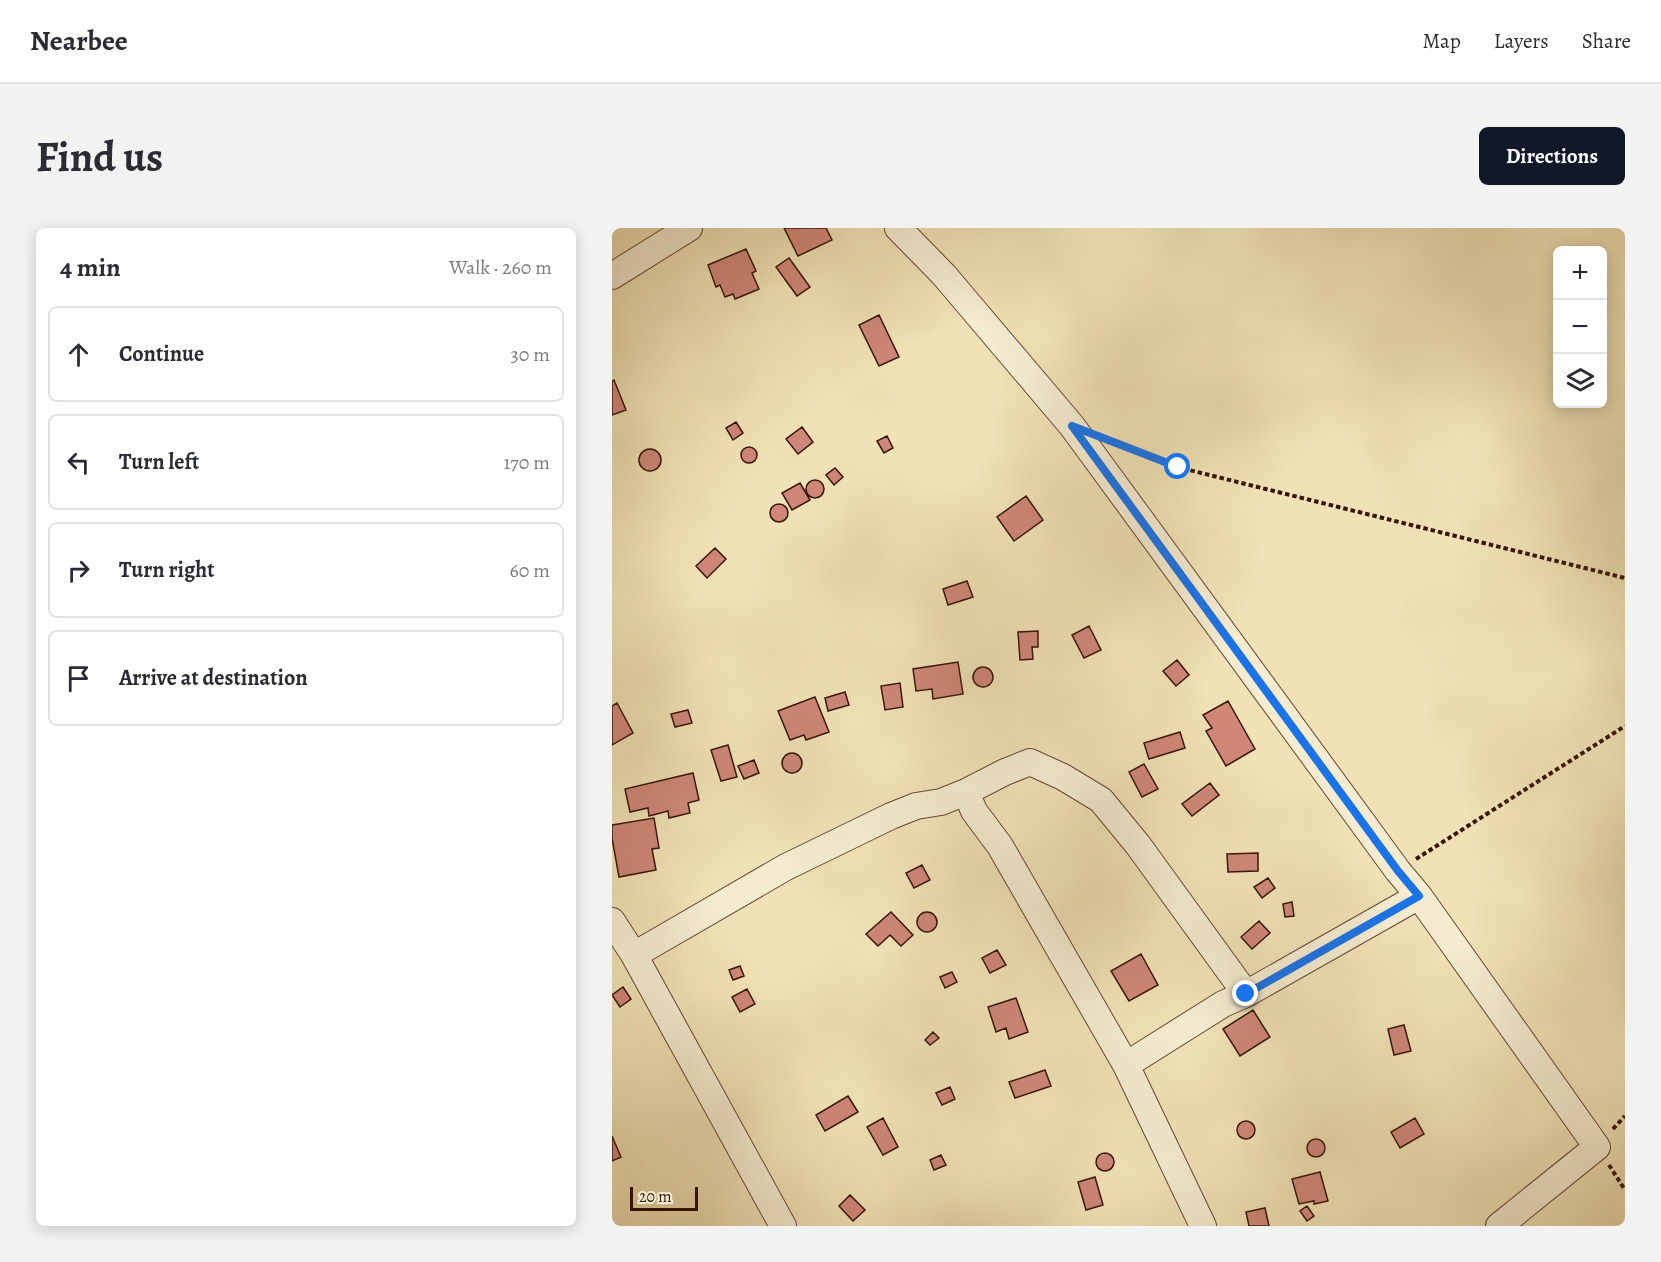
<!DOCTYPE html>
<meta charset="utf-8">
<style>
:root{--surface:#fff;--page:#f2f2f3;--text:#2b2b33;--muted:#7c7c81;--line:#e1e1e2;--accent:#111827}
body{margin:0;font-family:Alegreya,serif;background:var(--page);color:var(--text)}
.controls{position:absolute;right:18px;top:18px;display:grid;overflow:hidden;border-radius:9px;box-shadow:0 3px 15px #0003}
.controls button{width:54px;height:54px;display:grid;place-items:center;padding:0;border:0;border-bottom:2px solid var(--line);background:var(--surface);color:var(--text);font:30px sans-serif}
.scale{position:absolute;left:18px;bottom:15px;width:68px;box-sizing:border-box;padding-left:6px;border:3px solid #361507;border-top:0;font-size:16px;line-height:21px;white-space:nowrap;color:#361507;-webkit-text-stroke:4px #f5ecd0;paint-order:stroke}
.stop{position:absolute;width:18px;height:18px;margin:-14px;border:4px solid #1a73e8;border-radius:50%;background:#fff}
.stop.end{background:#1a73e8;border-color:#fff;box-shadow:0 2px 6px #0008}
.list{margin:0;padding:0;list-style:none}
h2{display:flex;justify-content:space-between;align-items:center;height:78px;margin:0;padding:0 24px;font-size:26px}
h2 small{font-size:20px;font-weight:400;color:var(--muted)}
.list li{display:grid;grid-template-columns:39px 1fr auto;gap:18px;align-items:center;box-sizing:border-box;height:96px;margin:0 12px 12px;padding:0 12px;border:2px solid var(--line);border-radius:9px}
.list b{display:block;font-size:22px;white-space:nowrap}
.list em{font-size:20px;font-style:normal;color:var(--muted)}
.icon{flex:none;width:33px;height:33px;fill:none;stroke:currentColor;stroke-width:2;stroke-linecap:round;stroke-linejoin:round}
.map{position:relative;flex:none;width:1013px;height:998px;overflow:hidden;border-radius:9px}
header{display:flex;align-items:center;gap:36px;box-sizing:border-box;height:84px;padding:0 30px;background:var(--surface);border-bottom:2px solid var(--line)}
header strong{font-size:28px}
nav{display:flex;gap:33px;margin-inline-start:auto;font-size:21px}
.intro{display:flex;align-items:center;justify-content:space-between;box-sizing:border-box;height:144px;padding:0 36px}
h1{margin:0;font-size:42px}
.button{padding:15px 27px;border-radius:9px;background:var(--accent);color:#fff;font-size:21px;font-weight:700}
main{display:flex;gap:36px;padding:0 36px}
aside{flex:1;background:var(--surface);border-radius:9px;box-shadow:0 3px 15px #0003}
.map>svg:first-child{display:block}
</style>
<header>
<strong>Nearbee</strong>
<nav><a>Map</a><a>Layers</a><a>Share</a></nav>
</header>
<div class="intro"><h1>Find us</h1><a class="button">Directions</a></div>
<main>
<aside>
<h2>4 min<small>Walk · 260 m</small></h2>
<ul class="list">
<li><svg class="icon" aria-label="ahead" viewBox="0 0 24 24"><path d="M12 20V5M6 11l6-6 6 6"/></svg><div><b>Continue</b></div><em>30 m</em></li>
<li><svg class="icon" aria-label="left" viewBox="0 0 24 24"><path d="M17 20v-9H6M10 6l-5 5 5 5"/></svg><div><b>Turn left</b></div><em>170 m</em></li>
<li><svg class="icon" aria-label="right" viewBox="0 0 24 24"><path d="M7 20v-9h11M14 6l5 5-5 5"/></svg><div><b>Turn right</b></div><em>60 m</em></li>
<li><svg class="icon" aria-label="arrive" viewBox="0 0 24 24"><path d="M6 21V4h12l-3 4 3 4H6"/></svg><div><b>Arrive at destination</b></div></li>
</ul>
</aside>
<div class="map">
<svg width="1013" height="998" viewBox="0 0 1013 998">
<rect width="100%" height="100%" fill="#f0e2b6"/>
<filter id="stains"><feTurbulence type="fractalNoise" baseFrequency=".00333" numOctaves="4"/><feColorMatrix values="0 0 0 0 .2 0 0 0 0 .09 0 0 0 0 .02 0 0 0 .5 -.17"/></filter>
<radialGradient id="worn" r=".72"><stop offset=".6" stop-color="#630" stop-opacity="0"/><stop offset="1" stop-color="#630" stop-opacity=".3"/></radialGradient>
<path fill="#cf8778" stroke="#361507" stroke-width="1.5" d="M172,0h42l6,12 -34,16z
M134,21l10,22 -4,2 7,16 -24,10 -2,-5 -8,3 -5,-12 -4,2 -8,-22z
M177,30l21,29 -13,9 -21,-29z
M267,87l20,42 -20,9 -20,-41z
M2,152l12,30 -14,5v-34z
M124,194l7,11 -10,7 -7,-12z
M190,199l11,15 -15,12 -12,-15z
M275,208l6,12 -9,5 -7,-12z
M129 227a8 8 0 1 1 16 0a8 8 0 1 1-16 0Z
M27 232a11 11 0 1 1 22 0a11 11 0 1 1-22 0Z
M223,240l8,9 -9,8 -8,-10z
M194 261a9 9 0 1 1 18 0a9 9 0 1 1-18 0Z
M188,255l10,17 -18,10 -10,-17z
M414,268l17,24 -29,21 -17,-24z
M158 285a9 9 0 1 1 18 0a9 9 0 1 1-18 0Z
M103,320l11,11 -19,19 -11,-12z
M355,353l6,16 -25,8 -5,-16z
M477,398l12,24 -17,8 -12,-23z
M426,403v16h-6l1,12 -13,1 -2,-28z
M565,432l12,15 -13,11 -13,-15z
M346,434l5,32 -30,5 -1,-10 -16,2 -3,-22z
M361 449a10 10 0 1 1 20 0a10 10 0 1 1-20 0Z
M288,455l3,24 -18,3 -4,-24z
M233,464l4,13 -21,6 -3,-13z
M203,469l14,35 -23,8 -2,-5 -14,5 -12,-29z
M616,473l27,48 -29,17 -20,-35 6,-3 -9,-13z
M5,475l16,30 -21,12v-39z
M76,482l4,13 -17,4 -4,-13z
M568,504l5,16 -36,11 -5,-16z
M116,517l9,32 -16,4 -10,-31z
M170 535a10 10 0 1 1 20 0a10 10 0 1 1-20 0Z
M142,532l5,13 -15,6 -6,-13z
M532,536l14,25 -16,8 -13,-25z
M81,545l6,27 -11,3 2,10 -21,5 -1,-7 -19,5 -1,-8 -18,4 -5,-23z
M598,555l9,12 -27,21 -10,-12z
M42,590l5,30 -7,1 4,21 -37,7 -7,-39v-13z
M646,625v18l-30,1 -1,-18z
M310,637l8,15 -16,8 -8,-15z
M656,650l7,10 -13,10 -8,-11z
M680,674l2,14 -9,1 -2,-13z
M305 694a10 10 0 1 1 20 0a10 10 0 1 1-20 0Z
M279,684l22,23 -12,11 -11,-11 -12,11 -12,-12z
M647,693l11,12 -18,16 -11,-12z
M385,722l9,15 -16,8 -8,-15z
M529,726l17,31 -29,16 -18,-30z
M128,738l4,10 -11,4 -4,-10z
M340,744l5,10 -12,6 -5,-11z
M11,759l8,12 -11,8 -8,-12z
M135,761l8,15 -15,8 -8,-15z
M404,770l12,34 -19,7 -3,-11 -10,4 -8,-25z
M641,782l17,27 -30,19 -17,-27z
M792,797l7,26 -17,4 -6,-26z
M321,804l6,6 -9,7 -5,-5z
M433,842l6,16 -36,12 -6,-16z
M338,859l5,12 -13,6 -6,-12z
M236,868l10,16 -33,19 -9,-16z
M271,890l15,29 -15,8 -16,-28z
M803,890l9,16 -24,14 -9,-16z
M625 902a9 9 0 1 1 18 0a9 9 0 1 1-18 0Z
M0,908l9,21 -9,4z
M695 920a9 9 0 1 1 18 0a9 9 0 1 1-18 0Z
M484 934a9 9 0 1 1 18 0a9 9 0 1 1-18 0Z
M329,927l5,10 -12,5 -4,-10z
M708,944l8,29 -14,3v-3l-15,3 -7,-25z
M483,949l8,28 -17,5 -8,-28z
M238,967l15,15 -12,11 -14,-15z
M695,978l7,10 -7,5 -7,-10z
M653,980l4,18h-20l-3,-14z"/>
<g fill="none" stroke-linecap="round" stroke-linejoin="round">
<defs>
<path id="street" d="M286,0l46,47 128,151 326,445 21,25 178,251 -98,79
M0,48l77,-48
M354,564l39,-20 25,-10 33,15 38,23 37,45 108,149
M0,693l22,34 149,271
M22,727l152,-88 105,-51 25,-10 25,-4 25,-10 8,19 26,35 126,219 77,161
M514,837l97,-61 23,-10 173,-98"/>
</defs>
<use href="#street" stroke="#644833" stroke-width="28"/>
<path stroke="#361507" stroke-width="4" stroke-dasharray="4.5 3" stroke-linecap="butt" d="M501,214l64,25 448,111
M804,631l209,-133
M1001,901l12,-13
M997,937l16,25"/>
<use href="#street" stroke="#f5ecd0" stroke-width="26"/>
</g>
<g fill="none" stroke-linecap="round" stroke-linejoin="round">
<path stroke="#1a73e8" stroke-width="8" d="M566,239l-106,-41 326,445 21,25 -173,98"/>
</g>
<rect width="100%" height="100%" filter="url(#stains)"/>
<rect width="100%" height="100%" fill="url(#worn)"/>
</svg>
<div class="controls">
<button>+</button>
<button>−</button>
<button><svg class="icon" aria-label="layers" viewBox="0 0 24 24"><path d="M12 4l9 5-9 5-9-5zM3 14l9 5 9-5"/></svg></button>
</div>
<div class="scale">20 m</div>
<div class="stop" style="left:566px;top:239px"></div>
<div class="stop end" style="left:634px;top:766px"></div>
</div>
</main>
